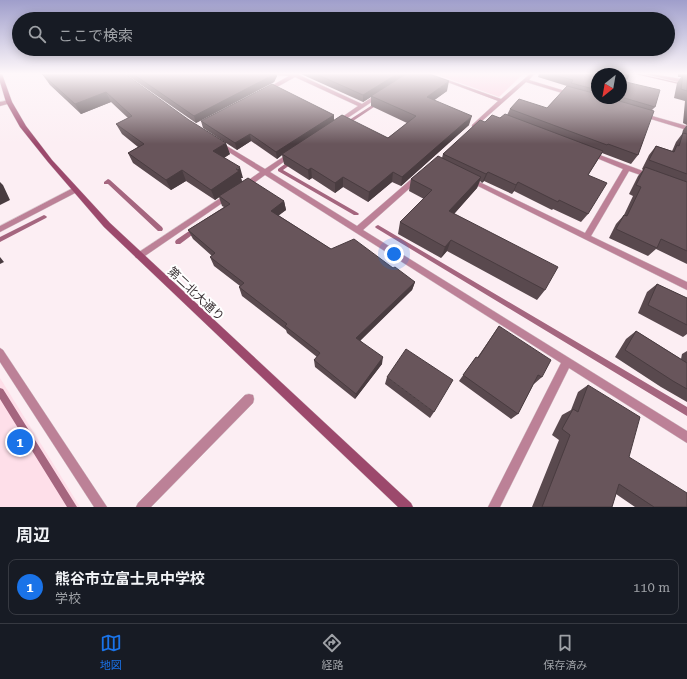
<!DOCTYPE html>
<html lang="ja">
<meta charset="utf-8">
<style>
:root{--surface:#171b24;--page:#20242c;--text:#f1f3f6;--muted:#9ea1a6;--line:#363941;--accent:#1a73e8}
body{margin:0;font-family:"Roboto Serif","Noto Sans JP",serif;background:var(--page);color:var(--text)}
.compass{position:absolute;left:591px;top:68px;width:36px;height:36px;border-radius:50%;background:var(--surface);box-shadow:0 2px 10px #0003;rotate:211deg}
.you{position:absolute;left:394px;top:254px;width:14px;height:14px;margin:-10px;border:3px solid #fff;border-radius:50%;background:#1a73e8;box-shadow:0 0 0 6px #1a73e833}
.badge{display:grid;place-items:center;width:26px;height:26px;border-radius:50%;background:var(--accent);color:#fff;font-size:13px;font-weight:700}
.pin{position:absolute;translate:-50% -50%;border:2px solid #fff;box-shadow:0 1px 4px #0006}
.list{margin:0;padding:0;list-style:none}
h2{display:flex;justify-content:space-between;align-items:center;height:52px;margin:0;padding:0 16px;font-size:17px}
h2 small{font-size:13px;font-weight:400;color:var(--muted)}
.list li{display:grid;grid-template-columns:26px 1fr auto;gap:12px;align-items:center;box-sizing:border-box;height:56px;margin:0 8px 8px;padding:0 8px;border:1px solid var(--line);border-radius:8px}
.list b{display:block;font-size:15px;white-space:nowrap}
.list p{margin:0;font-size:13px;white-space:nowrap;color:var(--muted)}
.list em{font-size:13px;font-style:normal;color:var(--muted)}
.icon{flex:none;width:22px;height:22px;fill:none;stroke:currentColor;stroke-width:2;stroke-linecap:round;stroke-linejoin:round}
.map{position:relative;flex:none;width:687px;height:507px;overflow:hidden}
.search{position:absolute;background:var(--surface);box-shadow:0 2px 10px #0003;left:12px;right:12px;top:12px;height:44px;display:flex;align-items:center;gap:10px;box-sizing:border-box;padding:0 14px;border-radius:22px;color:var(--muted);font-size:15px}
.sheet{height:116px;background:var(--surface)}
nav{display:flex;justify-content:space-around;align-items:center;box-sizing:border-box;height:56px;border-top:1px solid var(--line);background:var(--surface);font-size:11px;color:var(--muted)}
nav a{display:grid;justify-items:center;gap:2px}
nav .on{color:var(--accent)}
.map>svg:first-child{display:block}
</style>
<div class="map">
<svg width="687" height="507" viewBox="0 0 687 507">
<rect width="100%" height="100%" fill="#fceef3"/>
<path fill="#fedfe9" d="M0,378l80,129h-80z"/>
<path fill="#f9cada" d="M435,74h88l-24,23z"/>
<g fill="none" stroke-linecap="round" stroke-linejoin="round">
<path fill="#a5667f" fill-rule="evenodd" d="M635,74h5l47,10v2z
M377,102l3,1 -33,22 -4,-1z
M292,159l2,1v2l-11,8 75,43 1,1 -1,1h-4l-76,-44v-2z
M108,179l2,1 52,47 1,2 -1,2h-4l-50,-47h-4v-2z
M44,215l2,1 1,1 -1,1 -46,24v-5z
M378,225l309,182v9l-311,-188 -1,-1 1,-1z
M195,227h2l3,2 -20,15h-4l-1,-2 1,-2z
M0,388l3,1 74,118h-10l-67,-108z"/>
<defs>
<path id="street" d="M275,74h24v1l63,29 15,-10 5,1 -45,30 -2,-1v-2l23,-16 -63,-29 -27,15h-4v-2l25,-14 -12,-1z
M426,74h5l70,25 29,-25h4l-5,6 46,14 -3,2 -46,-14 -52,46 -2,-1v-2l26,-24z
M645,74h7l35,6v4z
M9,100l3,2 -1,1 -11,3v-4z
M641,114h4l42,12v4l-46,-14z
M220,142l45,27 24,-16h4v2l-23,17 87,54 59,-51h4v4l-57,51 324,201v12l-118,-75 -69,139h-12l73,-144 -296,-188 -18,13h-4l-1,-2 1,-2 17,-12 -42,-27 -1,-1z
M589,151l62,23 1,2 -3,2 -20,-7 -38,65 96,46v8l-221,-110 3,-2h2l114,55 38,-64 -36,-15v-2z
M73,188h4l1,2 -1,2 -77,40v-6z
M228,193h4l2,2 -92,63h-6l-1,-2 1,-2z
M0,348l3,2 104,157h-13l-94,-145z
M249,394l4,1 1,4 -1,4 -102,104h-15l2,-4 107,-108z"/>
<path id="secondary" d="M0,74h2l10,28 14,24 26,34 58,63 301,280 2,4h-15l-294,-280 -56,-65 -28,-35 -14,-25 -6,-20z"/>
</defs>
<use href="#street" stroke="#d9ccd0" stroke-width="1"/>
<use href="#secondary" stroke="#d9ccd0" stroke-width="1"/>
<use href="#street" fill="#bc8197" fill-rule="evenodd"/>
<use href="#secondary" fill="#9c496c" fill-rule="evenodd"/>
</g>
<path fill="#59494e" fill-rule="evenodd" d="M42,74h83l105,80 -6,4 19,20h-2l1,3 42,20 2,9 -8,5 53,34 62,19 22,14 -3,8 -52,50 22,24 -27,35 -40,-32 -1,-7 3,-3 -30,-24 -1,-3 -44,-34 -3,-9 1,-1 -26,-20 -4,-9 2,-1 -19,-17 -5,-9 36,-23 -2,-1 -3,-9 -4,3 -29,-19 -15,9 -38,-27 -5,-10 10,-6 -16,-13 -6,-10 12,-6 -17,-16 -30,12 -31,-29z
M127,74h149l1,2 -3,6 -78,41 -69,-48z
M301,74h105l41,17 -13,9 35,25 -68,61 -9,-4 -24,20 -25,-15 -8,6 -23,-15 -3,2 -25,-16 -2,-9 -5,4 -26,-18 -14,9 -34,-22 -2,-7 133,-6v5l54,18 19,-15 -36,-17v-9l-8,5z
M539,74h90l-3,8 29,25 -3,3 -14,45 -7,9 -29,-11 -14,22v39l-7,8 -28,-13 -1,1 -38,-19 -2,3 -28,-13 -2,2 -2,-2 -3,7 -23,26 91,76 -8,10 -90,-49 -6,7 -43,-24 2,-12 24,-23 -15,-8 2,-12 31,-21 1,-4 42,-32 15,-4 7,-3 3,-6 37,-1 20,-22 -29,-9zM597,74h24v24h-24z
M678,74h9v51l-4,-2 2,-22 -11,-3 3,-15 4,-6h-3z
M687,125v139l-31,-15 -8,7 -39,-18 7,-14 8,-9 9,-19 -4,-2 9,-18 5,-6 -1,-1 7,-14 7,-9 16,5 1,-2 3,-7 6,-8 1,-4z
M657,284l30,14v36l-4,3 -45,-24 9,-21z
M499,326l43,51 -8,7v-1l-16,31 -7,5 -52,-38 17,-24 1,1z
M636,331l45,28 1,-5 5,-3v51l-26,-15 -46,-30 11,-18z
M387,377l47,35 -4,6 -45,-34z
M588,385l41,72 58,50h-52l-19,-13 -4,13h-80l27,-67 -7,-5 10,-20 9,-5 7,-18z"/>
<path fill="#493c40" d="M274,74h2l1,2 -3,6 -78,41 -2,-7z
M397,74h9l-43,28v-7z
M449,81l-2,10 -22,16 2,-10z
M106,92l5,10 -30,12 -6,-10z
M334,115v6l-52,33v1l-5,4 -1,-7z
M472,116l-3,9 -68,61 1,-9z
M250,134l1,7 -14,9 -2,-7z
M226,143l4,11 -13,8 -4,-11z
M240,167l3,11h-2l1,4 -27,18 -4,-10z
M311,168l1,10 -3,2 -1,-10z
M182,170l4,11 -15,9 -5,-10z
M393,172l-1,10 -24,20 1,-10z
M488,172l-4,9 -2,2 4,-9z
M343,177v10l-8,6v-10z
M481,177l-4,11 -31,35 3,-12z
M0,182l3,3 7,15 -10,5z
M518,182l-4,9 -2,3 4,-9z
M284,201l2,9 -13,10 -2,-9z
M451,240l-4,11 -6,7 4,-11z
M0,257l4,5 -4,2z
M415,282l-3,8 -56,55v-7z
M383,357l-1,7 -27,35 1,-5z"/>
<path fill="#68555b" stroke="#493c40" d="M42,74h83l64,46 37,23 -13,8 27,16 -4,2 3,2 -28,19 -29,-20 -16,10 -38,-27 16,-9 -28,-20 16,-8 -26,-24 -31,12z
M133,74h141l-1,1 -79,41z
M316,74h81l-34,21z
M406,74h23l20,7 -22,16 45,19 -70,61 -9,-5 -24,20 -26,-15 -8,6 -24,-15 -3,2 -26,-16 60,-39 46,23 28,-22 -45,-20z
M550,74h79l-3,8 34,8 -5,17 -34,-10v-23h-24v16l-26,-7 2,-3z
M683,74l4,1v16l-6,-2z
M272,84l62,31 -58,37 -26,-18 -15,9 -34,-22z
M567,86l30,8v4h12l45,13 -16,44 -30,-11 -1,1 -97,-36 9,-10 28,9z
M505,114l98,37 -15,24 19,8 -19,31 -29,-14 -1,2 -40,-20 -2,3 -28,-13 -2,2 -43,-20 37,-34 5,2 7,-7 8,3z
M683,133l4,1v40l-38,-14 7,-14 18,6 3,-7 2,1z
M438,156l43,21 -32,34 109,56 -13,23 -94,-50 -6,7 -45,-25 32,-32 -21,-11z
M645,167l42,15v69l-26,-12 -4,9 -41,-19 8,-14 3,1 14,-29 -5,-2z
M248,178l36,23 -13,10 60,38 23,-10 39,29 2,-1 20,15 -59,56 27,19 -27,37 -42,-34 6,-7 -35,-27 2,-2 -48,-37 5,-4 -34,-26 5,-4 -27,-23 42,-26 -11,-8z
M657,284l30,14v27l-39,-20z
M499,326l52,34 -9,17 -4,-2 -20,39 -55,-39 13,-18 2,1z
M636,331l51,32v26l-14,-8 -48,-31z
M406,349l47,31 -19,32 -47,-35z
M588,385l52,32 -11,40 58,36v14h-33l-35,-23 -7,23h-70l28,-72 -8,-6 11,-20 5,3z"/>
<linearGradient id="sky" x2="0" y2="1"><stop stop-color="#9f9ecb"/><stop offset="0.51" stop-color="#fef7fa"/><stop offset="1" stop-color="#fef7fa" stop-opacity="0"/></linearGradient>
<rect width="687" height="144" fill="url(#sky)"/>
<g text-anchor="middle" stroke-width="4" stroke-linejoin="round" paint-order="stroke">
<g font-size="12" fill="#393033" stroke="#fff">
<text transform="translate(196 294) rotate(43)" y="4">第二北大通り</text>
</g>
</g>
</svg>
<svg class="compass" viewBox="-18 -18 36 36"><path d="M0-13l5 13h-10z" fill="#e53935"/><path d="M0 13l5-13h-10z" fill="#9ea1a6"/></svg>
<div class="you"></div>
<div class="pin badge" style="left:20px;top:442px">1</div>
<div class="search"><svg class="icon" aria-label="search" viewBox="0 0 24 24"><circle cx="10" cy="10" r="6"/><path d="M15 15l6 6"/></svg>ここで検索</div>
</div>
<section class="sheet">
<h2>周辺<small></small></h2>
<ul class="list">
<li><span class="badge">1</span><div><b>熊谷市立富士見中学校</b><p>学校</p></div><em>110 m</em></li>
</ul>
</section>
<nav>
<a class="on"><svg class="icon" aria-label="map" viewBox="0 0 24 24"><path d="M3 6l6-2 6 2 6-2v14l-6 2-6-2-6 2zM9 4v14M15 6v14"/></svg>地図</a>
<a><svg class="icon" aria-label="directions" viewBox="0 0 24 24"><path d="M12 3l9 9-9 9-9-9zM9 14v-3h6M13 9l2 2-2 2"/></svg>経路</a>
<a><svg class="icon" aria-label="saved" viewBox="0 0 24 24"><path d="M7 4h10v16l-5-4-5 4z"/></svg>保存済み</a>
</nav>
